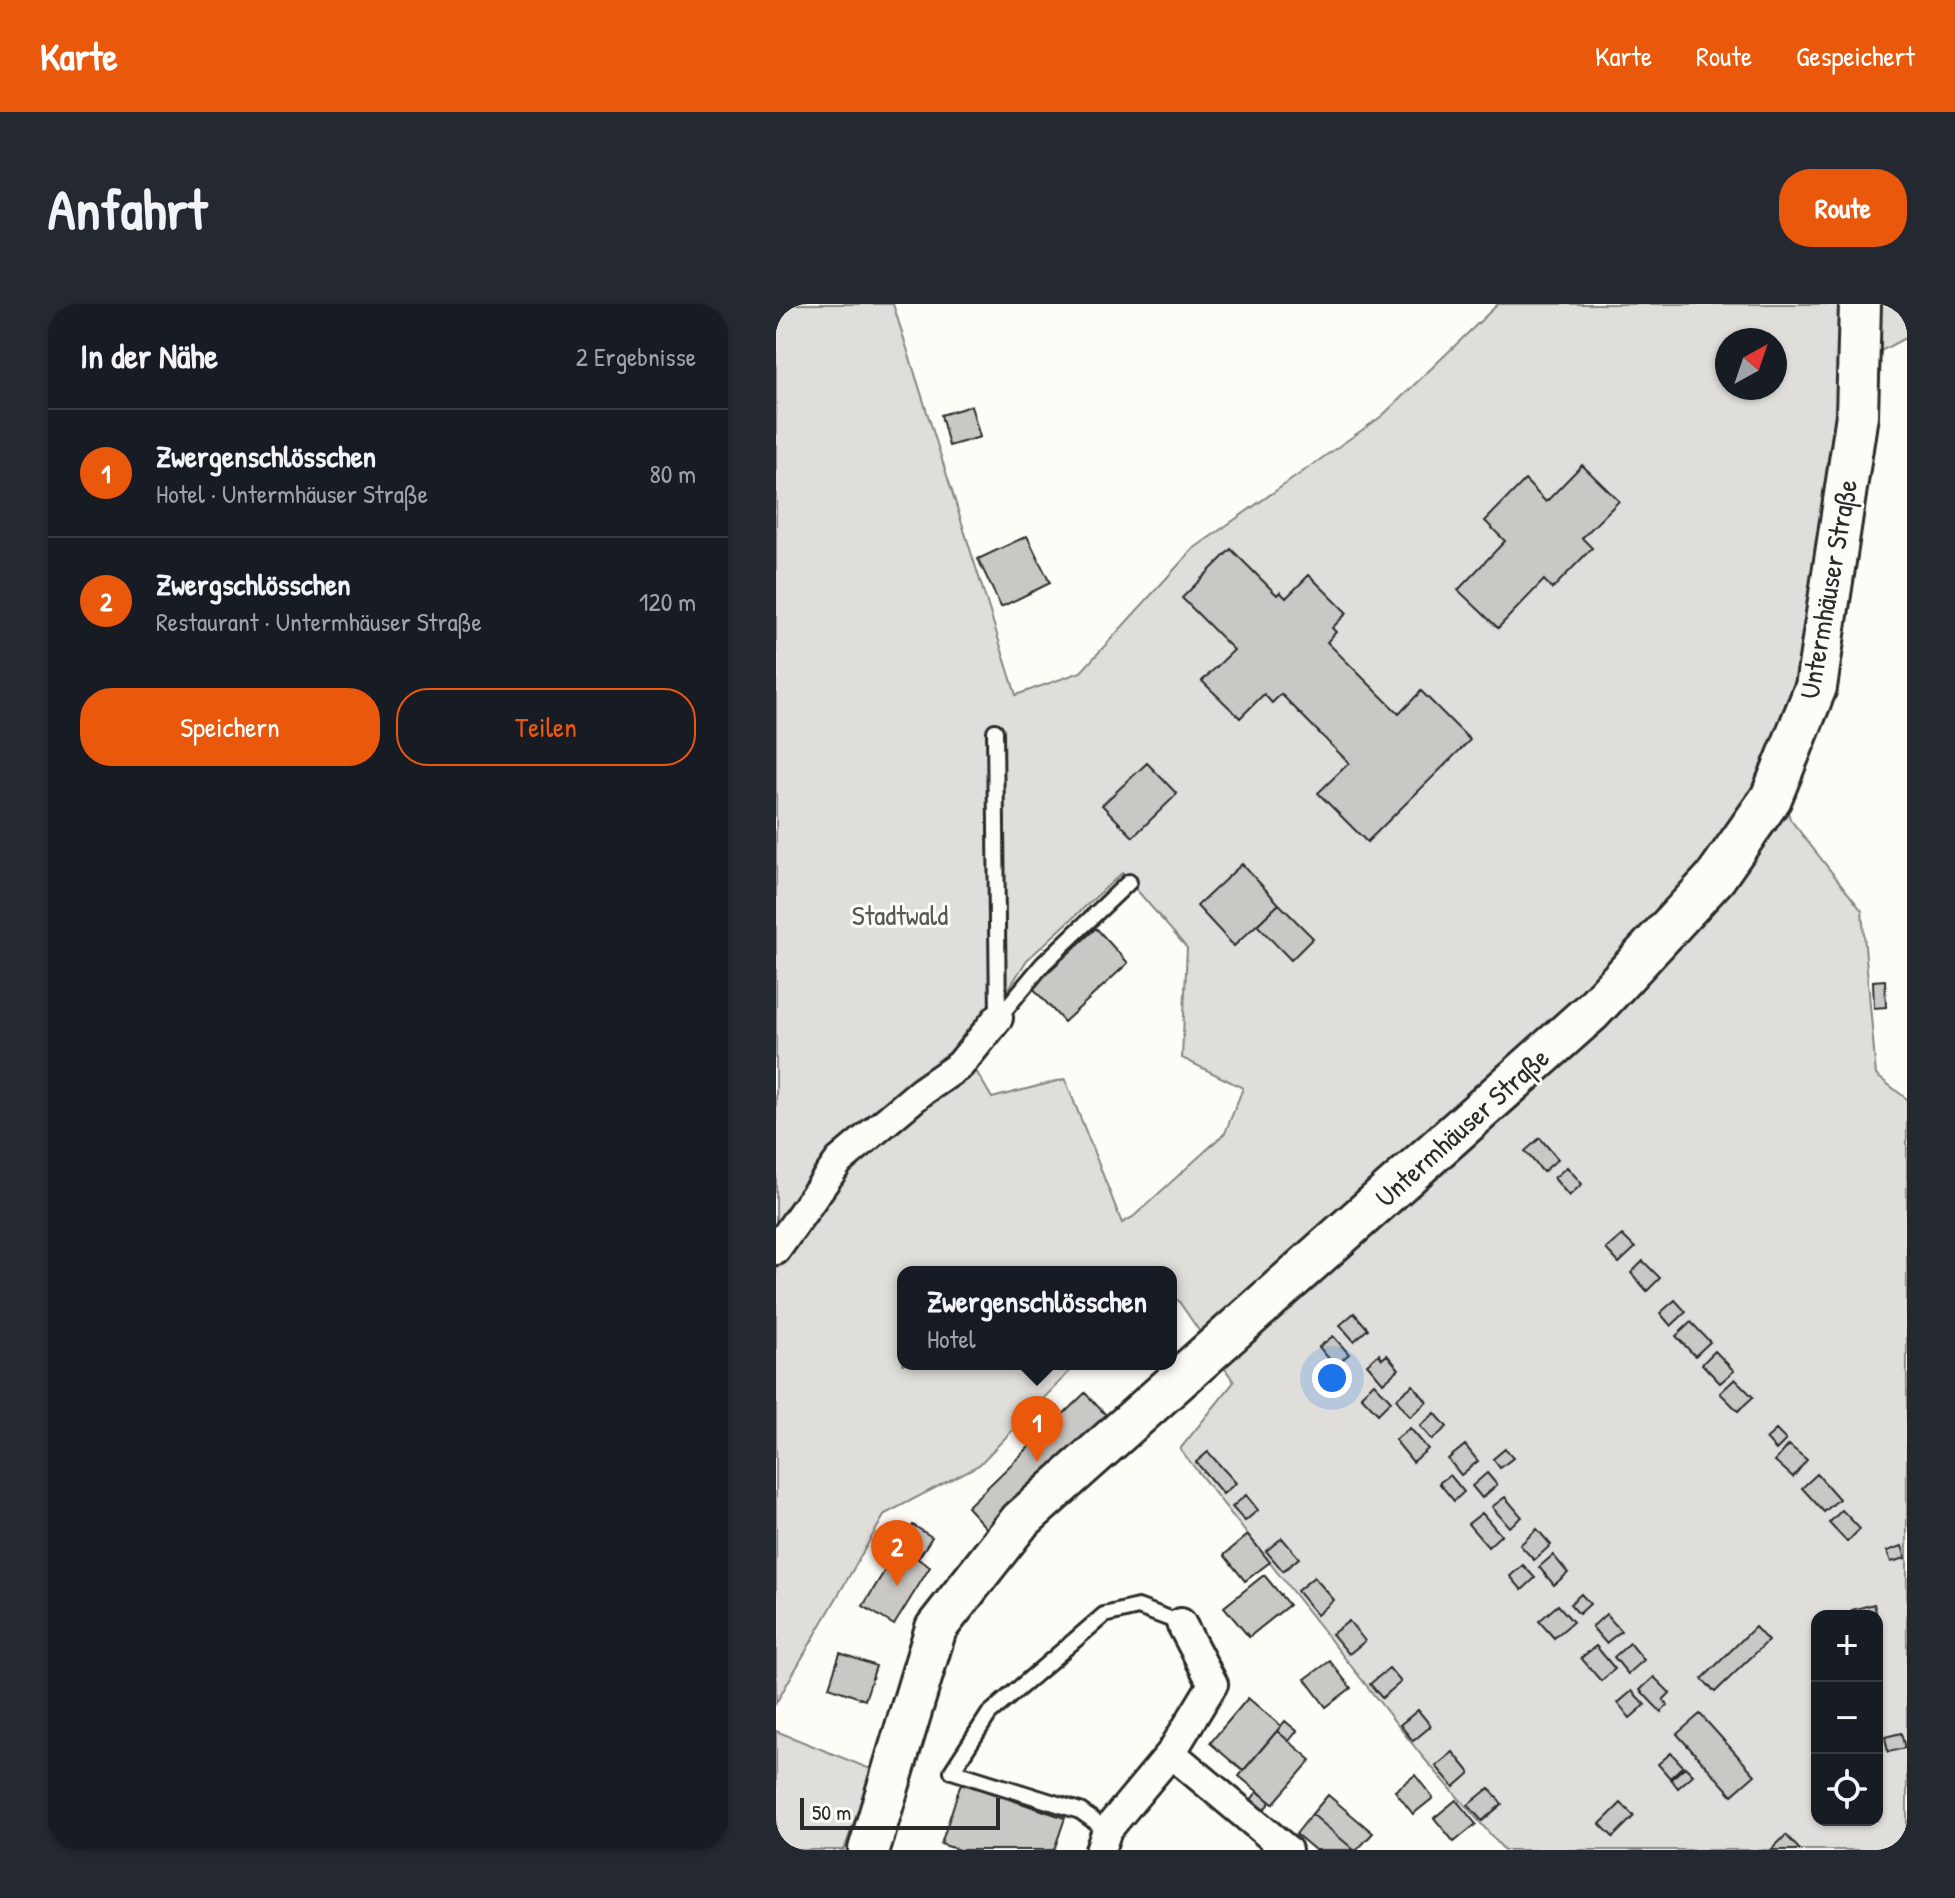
<!DOCTYPE html>
<html lang="de">
<meta charset="utf-8">
<style>
:root{--surface:#171b24;--page:#242831;--text:#f1f3f6;--muted:#9ea1a6;--line:#363941;--accent:#ea580c}
body{margin:0;font-family:"Patrick Hand",sans-serif;background:var(--page);color:var(--text)}
.controls{position:absolute;right:24px;bottom:24px;display:grid;overflow:hidden;border-radius:16px;box-shadow:0 2px 6px #0004}
.controls button{width:72px;height:72px;display:grid;place-items:center;padding:0;border:0;border-bottom:2px solid var(--line);background:var(--surface);color:var(--text);font:40px sans-serif}
.compass{position:absolute;left:939px;top:24px;width:72px;height:72px;border-radius:50%;background:var(--surface);box-shadow:0 2px 6px #0004;rotate:40deg}
.scale{position:absolute;left:24px;bottom:20px;width:200px;box-sizing:border-box;padding-left:8px;border:4px solid #2b2b2b;border-top:0;font-size:22px;line-height:28px;white-space:nowrap;color:#2b2b2b;-webkit-text-stroke:6px #fdfcf7;paint-order:stroke}
.you{position:absolute;left:556px;top:1074px;width:28px;height:28px;margin:-20px;border:6px solid #fff;border-radius:50%;background:#1a73e8;box-shadow:0 0 0 12px #1a73e833}
.badge{display:grid;place-items:center;width:52px;height:52px;border-radius:50%;background:var(--accent);color:#fff;font-size:26px;font-weight:700}
.pin{position:absolute;translate:-50% -66px;filter:drop-shadow(0 2px 4px #0008)}
.pin::after{content:'';position:absolute;top:42px;width:28px;height:24px;background:inherit;clip-path:polygon(0 0,100% 0,50% 100%)}
.popup{position:absolute;left:121px;top:962px;width:280px;height:104px;box-sizing:border-box;display:grid;place-content:center;border-radius:16px;background:var(--surface);filter:drop-shadow(0 2px 6px #0005);font-size:26px;white-space:nowrap;color:var(--muted)}
.popup b{font-size:30px;color:var(--text)}
.popup::after{content:'';position:absolute;left:50%;top:100%;margin-left:-16px;border:16px solid transparent;border-top-color:var(--surface)}
.list{margin:0;padding:0;list-style:none}
h2{display:flex;justify-content:space-between;align-items:center;height:104px;margin:0;padding:0 32px;font-size:34px}
h2 small{font-size:26px;font-weight:400;color:var(--muted)}
.list li{display:grid;grid-template-columns:52px 1fr auto;gap:24px;align-items:center;box-sizing:border-box;height:128px;padding:0 32px;border-top:2px solid var(--line)}
.list b{display:block;font-size:30px;white-space:nowrap}
.list p{margin:0;font-size:26px;white-space:nowrap;color:var(--muted)}
.list em{font-size:26px;font-style:normal;color:var(--muted)}
.actions{display:flex;gap:16px;padding:24px 32px}
.actions a{flex:1;padding:18px 0;border:2px solid var(--accent);border-radius:32px;text-align:center;font-size:28px;color:var(--accent)}
.actions .main{background:var(--accent);color:#fff}
.icon{flex:none;width:44px;height:44px;fill:none;stroke:currentColor;stroke-width:2;stroke-linecap:round;stroke-linejoin:round}
.map{position:relative;flex:none;width:1131px;height:1546px;overflow:hidden;border-radius:32px}
header{display:flex;align-items:center;gap:48px;box-sizing:border-box;height:112px;padding:0 40px;background:var(--accent);color:#fff}
header strong{font-size:38px}
nav{display:flex;gap:44px;margin-inline-start:auto;font-size:28px}
.intro{display:flex;align-items:center;justify-content:space-between;box-sizing:border-box;height:192px;padding:0 48px}
h1{margin:0;font-size:56px}
.button{padding:20px 36px;border-radius:32px;background:var(--accent);color:#fff;font-size:28px;font-weight:700}
main{display:flex;gap:48px;padding:0 48px}
aside{flex:1;background:var(--surface);border-radius:32px;box-shadow:0 2px 6px #0004}
.map>svg:first-child{display:block}
</style>
<header>
<strong>Karte</strong>
<nav><a>Karte</a><a>Route</a><a>Gespeichert</a></nav>
</header>
<div class="intro"><h1>Anfahrt</h1><a class="button">Route</a></div>
<main>
<aside>
<h2>In der Nähe<small>2 Ergebnisse</small></h2>
<ul class="list">
<li><span class="badge">1</span><div><b>Zwergenschlösschen</b><p>Hotel · Untermhäuser Straße</p></div><em>80 m</em></li>
<li><span class="badge">2</span><div><b>Zwergschlösschen</b><p>Restaurant · Untermhäuser Straße</p></div><em>120 m</em></li>
</ul>
<div class="actions"><a class="main">Speichern</a><a>Teilen</a></div>
</aside>
<div class="map">
<svg width="1131" height="1546" viewBox="0 0 1131 1546">
<rect width="100%" height="100%" fill="#fdfcf7"/>
<filter id="ink" filterUnits="userSpaceOnUse"><feTurbulence type="fractalNoise" baseFrequency=".0125" numOctaves="2"/><feDisplacementMap in="SourceGraphic" scale="16" xChannelSelector="R" yChannelSelector="G"/><feConvolveMatrix kernelMatrix="1 2 1 2 8 2 1 2 1" color-interpolation-filters="sRGB"/></filter>
<g filter="url(#ink)">
<path fill="#dfdeda" stroke="#858482" stroke-width="2" fill-rule="evenodd" d="M0,0h117l123,391 65,-23 112,-123 189,-133 116,-112h409v33l-58,31 -47,305 -31,83 19,63 72,92 14,164 31,24v751h-403l-82,-94 -242,-307 54,-67 -56,-82 -7,-3v-25h-268v92h174l-98,101 -94,49 -109,189zM951,36h48v48h-48zM346,569l65,75 -5,110 61,30 -18,45 -92,84 -11,6 -57,-144 -73,19 -30,-51 37,-43 28,-44zM1041,1312h60v204h-60z
M0,1427l97,39 -29,80h-68z"/>
<path fill="#c9c8c4" stroke="#2b2b2b" stroke-width="2" d="M195,102l9,31 -31,9 -8,-31z
M806,161l37,36 -37,37 10,10 -40,41 -8,-9 -46,48 -40,-38 47,-49 -20,-20 40,-41 21,22z
M251,232l23,47 -49,24 -23,-48z
M455,245l46,46 3,-3 6,6 23,-23 38,38 -15,15 4,4 -9,10 72,72 22,-23 49,49 -103,102 -49,-49 31,-30 -68,-69 -9,9 -8,-9 -24,24 -38,-37 32,-31 -52,-52z
M371,459l30,31 -44,43 -31,-32z
M466,560l37,40 -45,42 -37,-40z
M503,600l34,34 -22,22 -34,-35z
M320,624l32,35 -64,59 -32,-35z
M1109,676l1,27 -12,1 -1,-27z
M764,834l18,21 -15,13 -18,-21z
M791,863l15,17 -13,12 -15,-18z
M846,931l13,13 -16,15 -13,-14z
M867,957l17,17 -13,13 -16,-18z
M899,996l11,12 -15,14 -11,-13z
M578,1009l14,16 -14,12 -14,-16z
M915,1018l19,20 -15,14 -19,-20z
M557,1032l16,18 -14,12 -16,-19z
M939,1047l19,20 -14,12 -18,-19z
M603,1050l3,5 5,-4 12,14 -16,14 -16,-19z
M959,1075l18,18 -15,14 -18,-18z
M598,1079l17,18 -13,13 -17,-18z
M637,1081l14,17 -17,15 -14,-18z
M309,1089l23,24 -119,114 -22,-24z
M659,1109l12,14 -15,13 -12,-14z
M634,1124l18,21 -15,13 -18,-22z
M1000,1126l10,10 -10,10 -10,-11z
M689,1141l13,16 -17,14 -13,-16z
M1013,1141l18,15 -14,17 -18,-16z
M729,1145l8,9 -13,10 -7,-9z
M432,1148l28,31 -13,11 -27,-32z
M711,1169l10,12 -15,13 -10,-12z
M1041,1170l22,25 -15,13 -22,-24z
M674,1171l14,17 -10,9 -15,-18z
M470,1191l12,15 -13,11 -13,-14z
M729,1193l17,20 -13,10 -17,-20z
M1066,1206l18,19 -13,13 -18,-19z
M706,1209l19,22 -13,12 -20,-23z
M137,1221l19,12 -14,22 12,8 -36,58 -31,-19z
M761,1225l14,16 -17,15 -14,-15z
M472,1231l22,27 -25,19 -21,-26z
M506,1234l17,20 -16,13 -17,-20z
M1126,1242l4,12 -15,4 -4,-11z
M777,1251l15,18 -14,12 -15,-18z
M747,1261l12,13 -13,12 -12,-14z
M488,1271l25,30 -40,32 -25,-30z
M538,1273l20,23 -17,15 -20,-24z
M805,1290l9,10 -11,10 -9,-10z
M1098,1300l3,12h-23l-2,-6z
M782,1301l15,17 -19,16 -15,-17z
M830,1310l15,17 -15,12 -14,-16z
M573,1317l16,20 -16,13 -17,-20z
M979,1323l13,14 -53,51 -13,-13z
M854,1339l14,17 -16,14 -14,-17z
M820,1342l19,23 -14,12 -20,-23z
M64,1349l36,13 -11,34 -36,-13z
M554,1357l21,27 -25,19 -21,-28z
M613,1364l12,14 -19,16 -12,-14z
M878,1373l16,16 -7,7 5,5 -7,7 -21,-22z
M856,1387l13,14 -15,13 -12,-15z
M472,1394l33,28 -38,45 -33,-28z
M642,1406l13,16 -18,15 -13,-16z
M924,1410l55,61 -23,20 -55,-61z
M509,1417l12,10 -8,10 -12,-10z
M501,1427l34,29 -38,44 -34,-28z
M1125,1429l4,15 -17,4 -3,-15z
M677,1448l17,21 -16,14 -18,-21z
M895,1449l12,13 -13,12 -12,-14z
M909,1463l8,8 -15,13 -7,-9z
M639,1471l18,23 -20,16 -18,-23z
M185,1479l104,35 -11,32h-95l-18,-6z
M713,1484l13,16 -20,17 -14,-16z
M482,1487l12,11 -8,10 -13,-10z
M552,1491l45,38 -16,17h-3l-42,-36z
M680,1496l20,24 -22,18 -20,-24z
M845,1499l13,13 -21,21 -13,-13z
M536,1510l42,36h-39l-19,-16z
M1010,1531l14,15h-29z"/>
<g fill="none" stroke-linecap="round" stroke-linejoin="round">
<defs>
<path id="service" d="M219,427l3,287
M222,714l45,-54 86,-82
M331,1526l-27,-19 -128,-40 37,-57 115,-99 34,-8 43,16"/>
<path id="minor" d="M0,946l63,-89 82,-69 39,-27 38,-47
M395,1449l116,97
M324,1546l7,-20 64,-77 42,-69 -32,-61"/>
<path id="secondary" d="M93,1546l67,-222 84,-107 572,-510 123,-133 56,-80 45,-111 41,-272 3,-111"/>
</defs>
<use href="#service" stroke="#2b2b2b" stroke-width="20"/>
<use href="#minor" stroke="#2b2b2b" stroke-width="34"/>
<use href="#secondary" stroke="#2b2b2b" stroke-width="46"/>
<use href="#service" stroke="#fdfcf7" stroke-width="14"/>
<use href="#minor" stroke="#fdfcf7" stroke-width="28"/>
<use href="#secondary" stroke="#fdfcf7" stroke-width="40"/>
</g>
</g>
<g text-anchor="middle" stroke-width="6" stroke-linejoin="round" paint-order="stroke">
<g font-size="28" fill="#2b2b2b" stroke="#fdfcf7">
<text transform="translate(1052 285) rotate(-80)" y="10">Untermhäuser Straße</text>
<text transform="translate(686 823) rotate(-42)" y="10">Untermhäuser Straße</text>
</g>
<g font-size="28" fill="#585857" stroke="#fdfcf7">
<text x="124" y="621">Stadtwald</text>
</g>
</g>
</svg>
<div class="controls">
<button>+</button>
<button>−</button>
<button><svg class="icon" aria-label="locate" viewBox="0 0 24 24"><circle cx="12" cy="12" r="6"/><path d="M12 2v4M12 18v4M2 12h4M18 12h4"/></svg></button>
</div>
<svg class="compass" viewBox="-18 -18 36 36"><path d="M0-13l5 13h-10z" fill="#e53935"/><path d="M0 13l5-13h-10z" fill="#9ea1a6"/></svg>
<div class="scale">50 m</div>
<div class="you"></div>
<div class="pin badge" style="left:261px;top:1158px">1</div>
<div class="popup"><b>Zwergenschlösschen</b>Hotel</div>
<div class="pin badge" style="left:121px;top:1282px">2</div>
</div>
</main>
